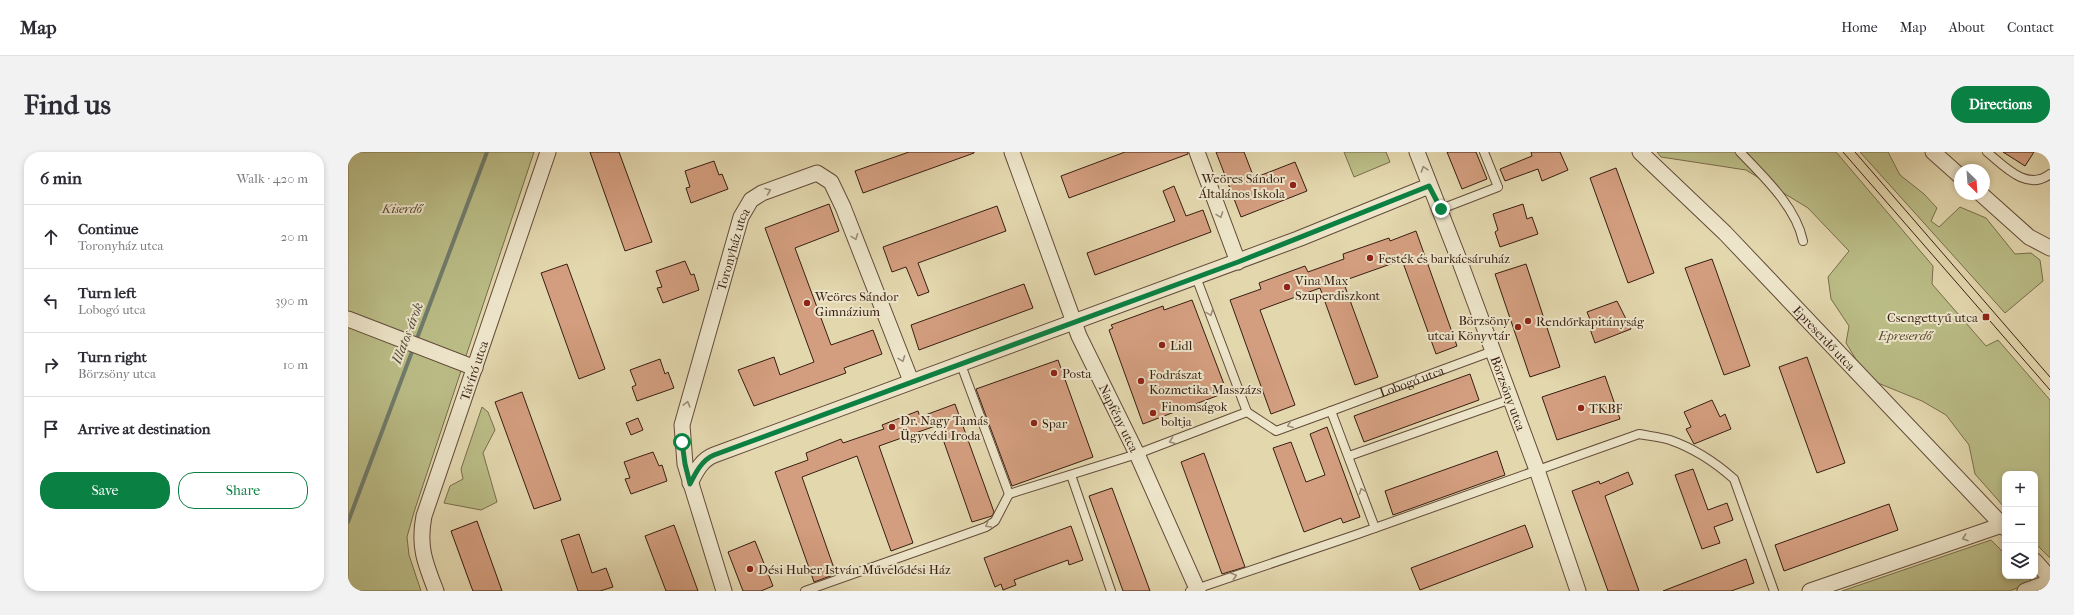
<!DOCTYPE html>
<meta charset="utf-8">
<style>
:root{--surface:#fff;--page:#f2f2f3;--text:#2b2b33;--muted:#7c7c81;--line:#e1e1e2;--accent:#0b8043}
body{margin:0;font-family:"IM FELL French Canon",serif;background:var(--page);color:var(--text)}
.controls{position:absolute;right:12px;bottom:12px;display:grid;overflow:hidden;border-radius:8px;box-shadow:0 2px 6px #0003}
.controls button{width:36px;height:36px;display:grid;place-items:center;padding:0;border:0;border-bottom:1px solid var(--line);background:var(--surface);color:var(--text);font:20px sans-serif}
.compass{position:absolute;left:1606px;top:12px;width:36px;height:36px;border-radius:50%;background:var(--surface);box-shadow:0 2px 6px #0003;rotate:155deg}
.stop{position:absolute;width:12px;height:12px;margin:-9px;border:3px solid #0b8043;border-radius:50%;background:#fff}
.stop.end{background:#0b8043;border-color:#fff;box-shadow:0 1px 4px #0008}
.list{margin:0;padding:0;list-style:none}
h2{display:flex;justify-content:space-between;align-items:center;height:52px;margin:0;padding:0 16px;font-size:17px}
h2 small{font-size:13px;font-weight:400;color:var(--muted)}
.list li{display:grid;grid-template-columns:26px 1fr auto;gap:12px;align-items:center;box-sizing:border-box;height:64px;padding:0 16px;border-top:1px solid var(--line)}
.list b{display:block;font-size:15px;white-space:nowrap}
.list p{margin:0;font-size:13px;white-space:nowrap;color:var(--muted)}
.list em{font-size:13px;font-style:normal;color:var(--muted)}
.actions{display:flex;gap:8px;padding:12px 16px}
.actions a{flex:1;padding:9px 0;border:1px solid var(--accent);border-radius:16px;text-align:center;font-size:14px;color:var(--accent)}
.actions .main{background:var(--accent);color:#fff}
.icon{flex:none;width:22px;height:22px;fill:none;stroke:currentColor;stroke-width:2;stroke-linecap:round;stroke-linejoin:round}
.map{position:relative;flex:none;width:1702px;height:439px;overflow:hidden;border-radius:16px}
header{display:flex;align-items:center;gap:24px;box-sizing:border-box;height:56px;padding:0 20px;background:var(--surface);border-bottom:1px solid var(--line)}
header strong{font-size:19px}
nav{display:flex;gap:22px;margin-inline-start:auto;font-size:14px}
.intro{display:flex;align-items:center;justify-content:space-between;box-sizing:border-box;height:96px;padding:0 24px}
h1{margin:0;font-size:28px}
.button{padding:10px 18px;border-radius:16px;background:var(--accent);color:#fff;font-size:14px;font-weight:700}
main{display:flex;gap:24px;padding:0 24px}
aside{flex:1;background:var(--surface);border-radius:16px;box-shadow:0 2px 6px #0003}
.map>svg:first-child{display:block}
</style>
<header>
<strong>Map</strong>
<nav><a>Home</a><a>Map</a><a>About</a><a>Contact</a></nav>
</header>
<div class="intro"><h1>Find us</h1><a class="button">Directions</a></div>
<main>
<aside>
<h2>6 min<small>Walk · 420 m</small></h2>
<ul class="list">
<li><svg class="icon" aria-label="ahead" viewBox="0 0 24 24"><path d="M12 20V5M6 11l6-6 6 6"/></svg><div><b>Continue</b><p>Toronyház utca</p></div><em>20 m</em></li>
<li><svg class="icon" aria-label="left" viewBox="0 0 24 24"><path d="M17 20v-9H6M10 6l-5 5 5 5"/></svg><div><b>Turn left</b><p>Lobogó utca</p></div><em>390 m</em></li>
<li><svg class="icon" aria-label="right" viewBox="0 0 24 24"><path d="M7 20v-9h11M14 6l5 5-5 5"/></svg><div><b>Turn right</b><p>Börzsöny utca</p></div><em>10 m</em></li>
<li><svg class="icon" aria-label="arrive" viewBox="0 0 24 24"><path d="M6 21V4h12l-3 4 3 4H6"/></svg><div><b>Arrive at destination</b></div></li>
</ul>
<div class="actions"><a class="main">Save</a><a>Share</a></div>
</aside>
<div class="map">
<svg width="1702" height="439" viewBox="0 0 1702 439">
<rect width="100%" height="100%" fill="#e3d7ae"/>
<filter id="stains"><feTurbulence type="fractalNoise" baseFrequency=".005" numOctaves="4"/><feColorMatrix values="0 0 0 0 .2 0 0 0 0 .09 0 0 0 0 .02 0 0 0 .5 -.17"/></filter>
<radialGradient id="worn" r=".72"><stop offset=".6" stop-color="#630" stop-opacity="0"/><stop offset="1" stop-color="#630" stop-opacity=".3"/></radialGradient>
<path fill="#babc86" stroke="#796d4c" d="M0,0h186l-120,360 -7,25 2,18 12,36h-73z
M996,0h42l4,10 -36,15z
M1309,0h179l97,114 -1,18 54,62 12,-6 52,60v158l-15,-15v-69h-30v34l-30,-34 -6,-29 -23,-30 -24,-14 -54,-22 -22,-36 3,-17 -18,-27 -3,-22 21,-26 -41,-43 -62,-38 -85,-13z
M1512,0h28l12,23 24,19 13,14 -6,13 8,6 21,-20 26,11 29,36 16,-1 9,7 3,21 -38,32z
M134,255l6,5 7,18 -12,23 14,49 -16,8 -37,-7 6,-17 13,-7 -2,-10z
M1643,388l14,14v22h22l6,6 -24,9h-167z"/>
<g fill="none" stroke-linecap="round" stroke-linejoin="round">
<path stroke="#707c6c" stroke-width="4" d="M0,370l139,-370"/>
</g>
<path fill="#d39e7f" stroke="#381e12" d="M242,0h29l33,90 -27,9z
M561,0h65v1l-111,40 -8,-22z
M777,0h63v2l-119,44 -8,-22z
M868,0h28l10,26 41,-16 12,29 -66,26z
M1099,0h29l11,27 -25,10z
M1183,0h29l8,18 -26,11 -4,-12 -33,12 -5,-12 32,-13z
M1655,0h31l-9,14z
M366,9l5,14 3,-1 6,15 -37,14 -5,-15 4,-1 -5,-16z
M1268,16l38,105 -26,10 -38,-105z
M826,34l12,30 17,-6 8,22 -116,43 -8,-22 88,-32 -12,-30z
M481,52l10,27 -44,17 36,97 42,-15 9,24 -38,14 2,5 -92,33 -16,-36 36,-13 6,18 34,-13 -49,-134z
M1175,52l4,15 5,-2 6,17 -38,13 -5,-15 3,-2 -5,-16z
M649,54l9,25 -88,32 11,29 -11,4 -12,-29 -14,5 -9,-25z
M1068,79l41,115 -21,8 -34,-94 -59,21 35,96 -23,8 -35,-97 -60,22 35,95 -24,9 -41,-114 31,-11 -2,-6 46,-17 3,6 36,-13 -1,-5 46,-16 1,3z
M1364,107l38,107 -26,9 -39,-107z
M337,109l6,14 3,-1 5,16 -36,13 -6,-15 5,-1 -6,-16z
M219,112l38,105 -26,10 -38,-106z
M1178,112l34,103 -30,10 -35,-103z
M676,132l9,24 -114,42 -8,-25z
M844,148l35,92 -84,32 -34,-94 4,-2 -2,-3 52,-19 1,4z
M1269,149l14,28 -36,14 -5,-14 3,-2 -6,-15z
M1459,205l38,106 -28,10 -38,-106z
M312,207l5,15 3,-2 6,16 -37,13 -5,-14 4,-2 -6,-15z
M710,208l35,97 -81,29 -36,-97z
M1122,222l9,26 -115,42 -10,-26z
M1257,224l15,43 -63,21 -15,-43z
M174,240l39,108 -27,9 -39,-107z
M1364,248l8,17 5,-3 6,15 -37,15 -8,-15 5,-2 -7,-15z
M607,252l39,108 -2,4 -20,6 -34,-97 -59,21 34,97 -22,8 -34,-95 -55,21 34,97 -22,8 -39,-110 33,-12 -2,-7 35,-14 2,4 41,-14 -2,-4 36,-14 2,6z
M290,266l5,12 -12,5 -5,-12z
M979,275l33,90 -17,6 -2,-5 -37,14 -31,-84 18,-6 15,40 19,-7 -15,-41z
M1149,299l8,24 -112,40 -8,-24z
M305,300l6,14 3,-1 5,16 -36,13 -6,-15 5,-1 -6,-16z
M856,301l41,114 -23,7 -41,-112z
M1345,317l15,41 19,-7 6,17 -19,7 6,16 -18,6 -27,-74z
M1280,320l5,12 -28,12 34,95h-31l-36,-100 27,-10 1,3z
M764,336l34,92 4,11h-27l-34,-95z
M1541,352l9,26 -114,41 -9,-26z
M129,369l25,70h-29l-2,-5 -20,-55z
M326,373l24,66h-32l-21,-55z
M1177,373l8,22 -113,43 -9,-22z
M723,374l12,34 -14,5 -1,-5 -54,20 2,5 -13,5 -2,-6 -6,3 -11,-29z
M231,382l13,39 14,-5 7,19 -13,4h-22l-17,-51z
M407,389l18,45 -12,5h-18l-15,-39z
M1398,407l8,24 -23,8h-68z"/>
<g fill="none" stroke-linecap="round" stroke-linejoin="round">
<defs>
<g id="service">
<path d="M1392,0c24,25 56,55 63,89"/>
<path d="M1639,0c17,14 40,40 63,22"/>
<path d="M1093,57l57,-22 -14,-35"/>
<path d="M848,125l51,135"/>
<path d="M612,210l49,132"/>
<path id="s1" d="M983,259l162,-60"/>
<path d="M1001,304l162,-57"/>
<path d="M723,323l40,116"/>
<path d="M661,342l128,-40 110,-42 29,19 55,-20 44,117"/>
<path d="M457,439l181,-64 9,-6 14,-27"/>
<path d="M842,439l168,-57 281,-100c10,2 21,3 31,6 23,8 46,23 64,39l40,112"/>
</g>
<g id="minor">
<path id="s2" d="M664,0l67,184 58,118 61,137"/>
<path d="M849,0l41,110"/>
<path id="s3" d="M1069,0l43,110 77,208 41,121"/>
<path id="s4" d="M1292,0l85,81 280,295"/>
<path d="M1585,0l27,24"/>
<path d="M1633,42l48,43 21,11"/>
<path d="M0,167l127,49"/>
<path d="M342,331c6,-11 11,-23 24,-28l584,-216 131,-53"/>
<path d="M1687,409l15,17"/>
<path id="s5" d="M88,439c-11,-28 -18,-45 -12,-75l124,-364"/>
<path id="s6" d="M376,439l-39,-127 -3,-39 59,-208 10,-17 11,-7 55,-20 14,9 12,25 68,174"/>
<path d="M1462,439l192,-66"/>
<path d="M1677,439l25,-9"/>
</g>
</defs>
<use href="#service" stroke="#634c39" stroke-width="10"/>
<use href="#minor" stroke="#634c39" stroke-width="17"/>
<use href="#service" stroke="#ede5ca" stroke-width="8"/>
<use href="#minor" stroke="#ede5ca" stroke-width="15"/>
<path stroke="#381e12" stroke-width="1" d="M1495,0l207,238
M1507,0l195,225"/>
</g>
<defs><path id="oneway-chevron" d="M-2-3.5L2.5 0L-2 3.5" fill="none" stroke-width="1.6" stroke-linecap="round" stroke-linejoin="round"/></defs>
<g stroke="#9c8b77">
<use href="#oneway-chevron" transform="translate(1076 17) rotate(-108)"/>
<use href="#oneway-chevron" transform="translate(420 39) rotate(-21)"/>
<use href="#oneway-chevron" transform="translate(872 63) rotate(70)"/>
<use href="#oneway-chevron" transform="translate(507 85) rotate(69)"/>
<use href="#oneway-chevron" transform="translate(862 161) rotate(69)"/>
<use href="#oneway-chevron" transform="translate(554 207) rotate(69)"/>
<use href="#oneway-chevron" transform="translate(339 252) rotate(-75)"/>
<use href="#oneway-chevron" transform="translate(942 273) rotate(159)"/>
<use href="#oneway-chevron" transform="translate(824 289) rotate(159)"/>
<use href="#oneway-chevron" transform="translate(1014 339) rotate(-111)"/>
<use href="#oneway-chevron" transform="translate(640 373) rotate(150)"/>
<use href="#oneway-chevron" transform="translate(1617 386) rotate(161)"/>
<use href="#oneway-chevron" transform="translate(886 424) rotate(-18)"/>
</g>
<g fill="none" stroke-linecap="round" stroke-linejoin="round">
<path stroke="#0b8043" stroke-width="5" d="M334,290l3,22 5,20c6,-12 12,-24 24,-29l524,-193 191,-76 12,23"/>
</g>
<g fill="#8f2418" stroke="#ede5ca" stroke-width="1.5">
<circle cx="945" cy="33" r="4"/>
<circle cx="1022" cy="106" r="4"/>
<circle cx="939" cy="135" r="4"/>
<circle cx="459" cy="151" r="4"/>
<rect x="1634" y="161" width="8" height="8" rx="2"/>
<circle cx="1180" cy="169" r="4"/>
<circle cx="1170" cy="175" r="4"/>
<circle cx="814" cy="193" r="4"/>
<circle cx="706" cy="221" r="4"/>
<circle cx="793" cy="229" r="4"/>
<circle cx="1233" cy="256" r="4"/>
<circle cx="805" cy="261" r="4"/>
<circle cx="686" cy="271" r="4"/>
<circle cx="544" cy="275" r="4"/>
<circle cx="402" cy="417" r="4"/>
</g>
<g text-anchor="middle" stroke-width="4" stroke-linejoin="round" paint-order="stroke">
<g font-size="13" fill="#381e12" stroke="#ede5ca" text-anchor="start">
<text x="937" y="31" text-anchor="end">Weöres Sándor<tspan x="937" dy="15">Általános Iskola</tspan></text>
<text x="1030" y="111">Festék és barkácsáruház</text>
<text x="947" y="133">Vina Max<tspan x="947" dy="15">Szuperdiszkont</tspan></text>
<text x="467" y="149">Weöres Sándor<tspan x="467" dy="15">Gimnázium</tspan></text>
<text x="1630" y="170" text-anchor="end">Csengettyű utca</text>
<text x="1162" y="173" text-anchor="end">Börzsöny<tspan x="1162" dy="15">utcai Könyvtár</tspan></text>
<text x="1188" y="174">Rendőrkapitányság</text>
<text x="822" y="198">Lidl</text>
<text x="714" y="226">Posta</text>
<text x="801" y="227">Fodrászat<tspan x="801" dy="15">Kozmetika Masszázs</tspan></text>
<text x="813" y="259">Finomságok<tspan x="813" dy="15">boltja</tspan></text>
<text x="1241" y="261">TKBF</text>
<text x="552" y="273">Dr. Nagy Tamás<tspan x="552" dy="15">Ügyvédi Iroda</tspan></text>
<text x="694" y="276">Spar</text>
<text x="410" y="422">Dési Huber István Művelődési Ház</text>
</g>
<g font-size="13" font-style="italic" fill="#58462f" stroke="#ede5ca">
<text x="54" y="61">Kiserdő</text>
<text x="1557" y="188">Epreserdő</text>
</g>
<g font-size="13" fill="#381e12" stroke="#ede5ca">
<text dy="5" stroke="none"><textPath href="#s6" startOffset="355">Toronyház utca</textPath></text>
<text dy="5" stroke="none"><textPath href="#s4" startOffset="262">Epreserdő utca</textPath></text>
<text dy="5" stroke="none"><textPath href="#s5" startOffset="231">Távíró utca</textPath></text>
<text dy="5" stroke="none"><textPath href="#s1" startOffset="86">Lobogó utca</textPath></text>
<text dy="5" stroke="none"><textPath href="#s3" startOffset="258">Börzsöny utca</textPath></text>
<text dy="5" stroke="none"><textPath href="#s2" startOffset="287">Napfény utca</textPath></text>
</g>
<g font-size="14" font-style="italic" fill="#544d3f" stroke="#ede5ca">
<text transform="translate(59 181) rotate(-69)" y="5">Illatos-árok</text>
</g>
</g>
<rect width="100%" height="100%" filter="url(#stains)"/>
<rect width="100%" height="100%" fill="url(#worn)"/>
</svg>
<div class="controls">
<button>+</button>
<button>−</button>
<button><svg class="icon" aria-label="layers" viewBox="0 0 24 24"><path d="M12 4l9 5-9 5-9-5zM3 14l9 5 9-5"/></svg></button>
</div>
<svg class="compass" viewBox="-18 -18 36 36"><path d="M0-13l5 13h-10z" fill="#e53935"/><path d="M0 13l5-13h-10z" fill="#7c7c81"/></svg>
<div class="stop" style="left:334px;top:290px"></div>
<div class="stop end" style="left:1093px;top:57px"></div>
</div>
</main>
